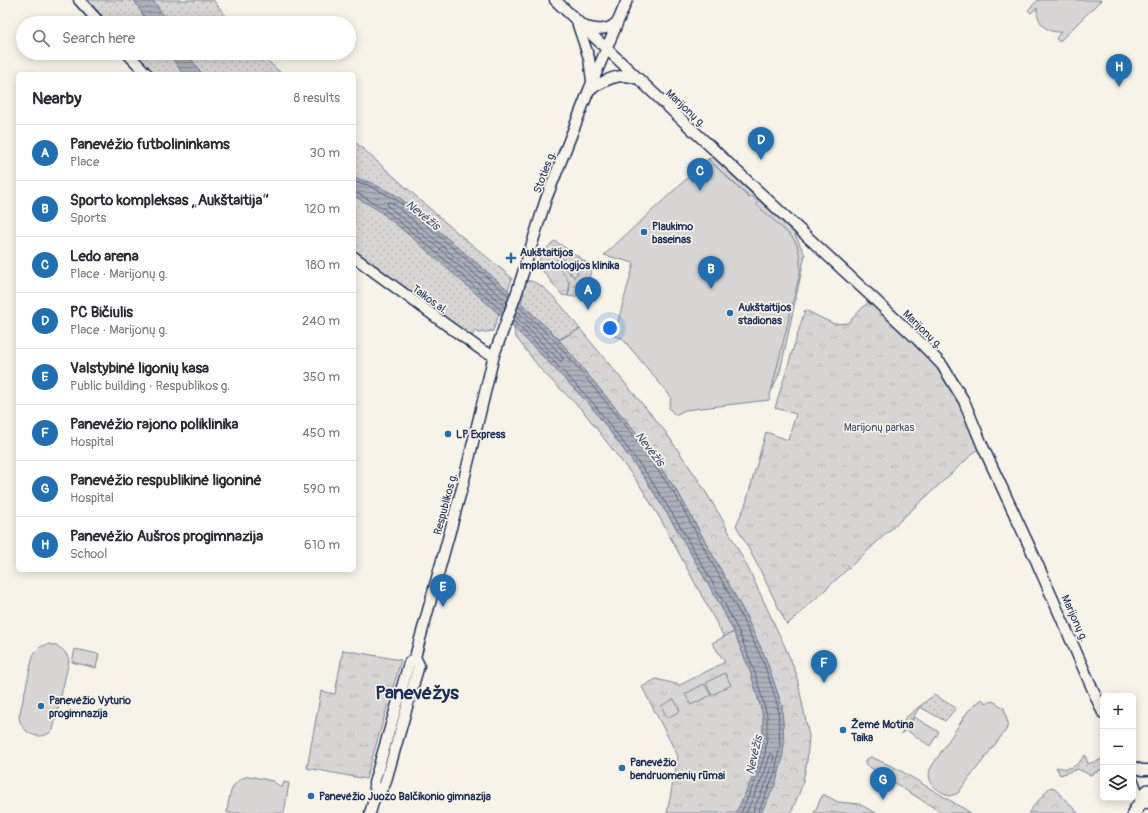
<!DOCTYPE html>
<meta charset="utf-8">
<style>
:root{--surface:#fff;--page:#f7f7f7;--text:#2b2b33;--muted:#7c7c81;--line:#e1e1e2;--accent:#1f6fb2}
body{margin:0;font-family:Pangolin,sans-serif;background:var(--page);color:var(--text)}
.controls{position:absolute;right:12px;bottom:12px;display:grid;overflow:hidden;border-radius:6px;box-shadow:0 2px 10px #0003}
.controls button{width:36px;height:36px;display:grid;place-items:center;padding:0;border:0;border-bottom:1px solid var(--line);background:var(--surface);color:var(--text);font:20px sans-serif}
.you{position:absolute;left:610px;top:328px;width:14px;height:14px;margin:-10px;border:3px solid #fff;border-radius:50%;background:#1a73e8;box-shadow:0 0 0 6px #1a73e833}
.badge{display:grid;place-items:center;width:26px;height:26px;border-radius:50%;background:var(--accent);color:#fff;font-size:13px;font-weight:700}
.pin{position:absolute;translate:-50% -33px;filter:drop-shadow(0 1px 2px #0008)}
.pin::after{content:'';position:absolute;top:21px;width:14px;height:12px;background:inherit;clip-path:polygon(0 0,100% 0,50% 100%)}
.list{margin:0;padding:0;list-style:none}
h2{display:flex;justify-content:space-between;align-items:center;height:52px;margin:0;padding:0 16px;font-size:17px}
h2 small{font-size:13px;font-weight:400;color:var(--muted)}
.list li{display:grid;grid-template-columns:26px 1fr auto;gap:12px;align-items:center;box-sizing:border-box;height:56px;padding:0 16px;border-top:1px solid var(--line)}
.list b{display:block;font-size:15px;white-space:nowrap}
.list p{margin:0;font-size:13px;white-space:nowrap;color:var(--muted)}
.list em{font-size:13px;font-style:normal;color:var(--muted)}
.icon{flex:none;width:22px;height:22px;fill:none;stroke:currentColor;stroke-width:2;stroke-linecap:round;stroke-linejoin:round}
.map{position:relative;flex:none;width:1148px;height:813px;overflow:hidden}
.search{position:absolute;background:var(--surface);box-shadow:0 2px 10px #0003;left:16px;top:16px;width:340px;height:44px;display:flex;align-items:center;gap:10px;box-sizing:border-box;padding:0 14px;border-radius:22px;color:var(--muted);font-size:15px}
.panel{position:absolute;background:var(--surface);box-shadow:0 2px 10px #0003;left:16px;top:72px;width:340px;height:500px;border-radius:6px}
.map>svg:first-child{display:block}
</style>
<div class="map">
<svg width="1148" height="813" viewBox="0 0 1148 813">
<defs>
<pattern id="grass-dots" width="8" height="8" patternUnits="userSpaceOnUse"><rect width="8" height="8" fill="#d7d6d4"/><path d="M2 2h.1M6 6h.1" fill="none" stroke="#b8b8b8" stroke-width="1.8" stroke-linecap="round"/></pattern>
<pattern id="forest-crowns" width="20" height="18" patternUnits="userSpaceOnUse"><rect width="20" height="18" fill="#d7d6d4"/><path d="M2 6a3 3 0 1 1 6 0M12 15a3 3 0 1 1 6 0" fill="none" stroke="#b8b8b8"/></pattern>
<pattern id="park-tufts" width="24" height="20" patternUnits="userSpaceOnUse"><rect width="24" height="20" fill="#d7d6d4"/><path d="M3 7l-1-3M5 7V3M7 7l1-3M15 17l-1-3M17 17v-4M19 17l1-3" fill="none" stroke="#b8b8b8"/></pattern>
<pattern id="water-rules" width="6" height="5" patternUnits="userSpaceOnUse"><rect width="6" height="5" fill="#acb0b9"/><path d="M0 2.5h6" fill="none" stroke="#8b909a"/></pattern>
</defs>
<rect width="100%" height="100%" fill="#f7f3e8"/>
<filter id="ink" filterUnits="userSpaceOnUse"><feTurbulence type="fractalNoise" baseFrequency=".025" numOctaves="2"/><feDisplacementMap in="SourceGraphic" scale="8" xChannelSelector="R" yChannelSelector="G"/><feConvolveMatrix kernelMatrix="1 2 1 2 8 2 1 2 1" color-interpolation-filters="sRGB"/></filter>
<g filter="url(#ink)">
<path fill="url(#grass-dots)" stroke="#798299" d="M84,0h50l14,23h-43z
M153,0h60l19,23h-64z
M133,53h36l14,21h-31z
M187,53h72l23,21h-80z
M354,141l92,82 66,55 -4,12 -109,-93 -30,-15 -15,-4z
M354,196l26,15 55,46 64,57 -6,17 -14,2 -4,-2 -4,6 -117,-86z
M559,257c7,3 9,10 11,17h7l2,-17 13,10c-2,13 -9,21 -17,30l-7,-1 2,-10 -15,-24z
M527,281c17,-2 43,36 53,48l-21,10 -38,-36 3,-10 -2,-4 2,-5z
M934,695l22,13 -11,13 -25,-14 -18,27 1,-11 2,-5z
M1085,755l3,9 15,-5v10l-13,6 -12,-6 -18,6 -4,-8c15,3 19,1 29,-12z"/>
<path fill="url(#forest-crowns)" stroke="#798299" d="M713,157l81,76 11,22 -25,117 -8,18 -2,-2 -14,-184 2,-2 -6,-6 -2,2 -42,-39z
M555,241l24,16 -2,17 -3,3c-7,-6 -6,-17 -15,-20l-4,5c9,15 17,14 13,34l-6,-1 -24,-30c1,-10 9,-18 17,-24z
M514,327l77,79 53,71 32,51 43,75 15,29 -10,5 -63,-117 -22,-36 -56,-73 -41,-40 -27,-35z
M580,329l84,101 33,48 24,39 29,55 36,77 10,24 13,63 -2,25 -4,20 -3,10 -9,22h-30l18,-40 5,-28 -2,-39 -16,-47 -22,-47 -65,-118 -46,-65 -74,-89z
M871,757l25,11 75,45h-29l-77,-49v-4z
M1053,787l25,26h-50l21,-25z
M823,794l15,8 21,2 17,9h-62z"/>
<path fill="url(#park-tufts)" stroke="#798299" d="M869,301l42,38 27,27 18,29 23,53 -192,177 -27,-55 -24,-45 9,-19 21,-74 22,8 8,-26 -21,-6 30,-98 29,14 14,-1z
M734,632l16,39 13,44v22l-2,16 -5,17 -20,43h-69l11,-57 -36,-69 14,-8 24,6 45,-23 -13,-19z
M343,650l58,10 -35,119 -59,-11 14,-77 14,3z"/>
<path fill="#d7d6d4" stroke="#798299" d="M1038,0h63l-42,42 -3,-4 5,-6c-15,1 -24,-9 -24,-24l-6,5 -3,-3z
M708,159l41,39 3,-2 6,6 -2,2 37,34 4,7 3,11v17l-31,127 -84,10 -10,5 -6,-7 2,-11 -49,-59 -8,-2 20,-73 -30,-8z
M49,644c12,3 17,6 20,17l-16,69c-13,13 -32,3 -34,-13l14,-61c4,-8 8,-10 16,-12z
M75,649l24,5 -3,14 -24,-6z
M725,673l6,12 -19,10 -6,-12z
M704,684l7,11 -20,10 -6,-11z
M674,699l6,12 -13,7 -6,-12z
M982,699l4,4 7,-2 11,7 4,16 -2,6 -48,63 -8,3c-12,-5 -24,-12 -20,-27l38,-58z
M914,717l25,15 -9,14 -24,-16z
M249,776l24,5 9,7 2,-6 5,1 -5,30h-57c2,-16 3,-33 22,-37z"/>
<path fill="url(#water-rules)" stroke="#727c95" d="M134,0h19l15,23h-20z
M169,53h18l15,21h-19z
M354,178l15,4 30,15 109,93 51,50 74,89 46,65 65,118 22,47 16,47 2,39 -2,16 -7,24 -14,28h-25l20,-43 5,-17 2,-16v-22l-13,-44 -16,-39 -15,-29 -43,-75 -32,-51 -53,-71 -56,-58 -36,-34 -92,-81 -27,-22 -26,-15z"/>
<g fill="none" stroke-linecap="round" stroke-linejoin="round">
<path stroke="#556382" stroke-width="1" d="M354,182l14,3 29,15 112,96
M354,193h3l26,15 55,46 65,58
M518,306l38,36 74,89 46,65 64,118 23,47 15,45 2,39 -5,27 -17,41
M505,307l-64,-57 -53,-44 -1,-3 2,-1 5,2 113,98
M515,316l45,45 3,-1v-2l-10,-12 -36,-35
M513,321l25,24 56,59 53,70 33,52 43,75 15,29 16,40 13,45v22l-2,17 -6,18 -18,41
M746,813l18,-39 6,-19 2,-1 2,2 -3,14 -4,11 -13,27 -1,5"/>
<defs>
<path id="secondary" d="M79,0l21,23
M555,0l126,119 236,220 25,26 22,36 19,46 51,109 69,157
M578,25l11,33 3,23
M583,26c12,4 25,6 35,-5
M127,53l20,21
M589,90c15,-9 29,-18 46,-12
M354,257l94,69 35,25 11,4
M1133,767l9,3h6
M1133,781l8,21 7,1
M376,793l5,-3 4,-6 34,-119 -4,-8
M370,813l6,-20 -2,-10 35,-120 6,-6 47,-169 32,-133 23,-63 29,-93 43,-109 38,-90"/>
<path id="highway" d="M1134,813l14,-22"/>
</defs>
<use href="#secondary" stroke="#1b2f5e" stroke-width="13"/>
<use href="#highway" stroke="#1b2f5e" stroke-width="16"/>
<use href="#secondary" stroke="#f7f3e8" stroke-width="10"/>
<use href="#highway" stroke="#f7f3e8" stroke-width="13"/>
</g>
</g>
<g fill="#1f6fb2" stroke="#f7f3e8" stroke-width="1.5">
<circle cx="644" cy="232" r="4"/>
<path d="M509 252h4v4h4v4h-4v4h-4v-4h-4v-4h4z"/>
<circle cx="730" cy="313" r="4"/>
<circle cx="448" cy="434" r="4"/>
<circle cx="41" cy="706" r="4"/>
<circle cx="843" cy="730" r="4"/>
<circle cx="622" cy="768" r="4"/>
<circle cx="311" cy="796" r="4"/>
</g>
<g text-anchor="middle" stroke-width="3.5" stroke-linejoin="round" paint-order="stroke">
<g font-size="11" fill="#1b2f5e" stroke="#f7f3e8">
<text transform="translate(686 108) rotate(43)" y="4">Marijonų g.</text>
<text transform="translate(544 172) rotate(-69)" y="4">Stoties g.</text>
<text transform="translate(430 299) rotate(36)" y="4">Taikos al.</text>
<text transform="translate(923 329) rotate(44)" y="4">Marijonų g.</text>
<text transform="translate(445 504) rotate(-75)" y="4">Respublikos g.</text>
<text transform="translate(1075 618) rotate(66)" y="4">Marijonų g.</text>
</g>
<g font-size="11" font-weight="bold" fill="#1b2f5e" stroke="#f7f3e8" text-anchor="start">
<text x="652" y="230">Plaukimo<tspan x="652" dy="13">baseinas</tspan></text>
<text x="520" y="256">Aukštaitijos<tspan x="520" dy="13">implantologijos klinika</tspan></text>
<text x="738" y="311">Aukštaitijos<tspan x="738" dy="13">stadionas</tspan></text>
<text x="456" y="438">LP Express</text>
<text x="49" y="704">Panevėžio Vyturio<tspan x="49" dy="13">progimnazija</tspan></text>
<text x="851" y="728">Žemė Motina<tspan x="851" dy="13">Taika</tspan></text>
<text x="630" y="766">Panevėžio<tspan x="630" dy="13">bendruomenių rūmai</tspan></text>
<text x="319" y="800">Panevėžio Juozo Balčikonio gimnazija</text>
</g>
<g font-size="11" fill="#415076" stroke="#f7f3e8">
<text x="879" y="431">Marijonų parkas</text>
</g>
<g font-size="12" font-style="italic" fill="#465679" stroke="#f7f3e8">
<text transform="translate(423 215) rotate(39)" y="4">Nevėžis</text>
<text transform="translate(650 449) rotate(52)" y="4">Nevėžis</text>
<text transform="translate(754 755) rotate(-77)" y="4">Nevėžis</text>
</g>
<g font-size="19" font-weight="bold" fill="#1b2f5e" stroke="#f7f3e8">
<text x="417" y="699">Panevėžys</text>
</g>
</g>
</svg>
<div class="controls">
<button>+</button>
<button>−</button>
<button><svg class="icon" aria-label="layers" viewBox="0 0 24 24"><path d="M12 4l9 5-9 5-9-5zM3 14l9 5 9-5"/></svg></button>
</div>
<div class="you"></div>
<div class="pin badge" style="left:588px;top:310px">A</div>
<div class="pin badge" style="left:711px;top:289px">B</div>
<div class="pin badge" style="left:700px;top:191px">C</div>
<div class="pin badge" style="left:761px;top:160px">D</div>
<div class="pin badge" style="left:443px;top:607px">E</div>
<div class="pin badge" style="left:824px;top:683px">F</div>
<div class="pin badge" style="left:883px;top:800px">G</div>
<div class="pin badge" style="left:1119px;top:87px">H</div>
<div class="search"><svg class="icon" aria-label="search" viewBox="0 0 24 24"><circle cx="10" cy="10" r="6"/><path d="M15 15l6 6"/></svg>Search here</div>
<section class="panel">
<h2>Nearby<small>8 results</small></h2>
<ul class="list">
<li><span class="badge">A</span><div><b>Panevėžio futbolininkams</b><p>Place</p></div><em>30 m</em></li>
<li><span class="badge">B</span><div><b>Sporto kompleksas „Aukštaitija”</b><p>Sports</p></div><em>120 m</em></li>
<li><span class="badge">C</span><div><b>Ledo arena</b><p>Place · Marijonų g.</p></div><em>180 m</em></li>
<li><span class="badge">D</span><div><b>PC Bičiulis</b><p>Place · Marijonų g.</p></div><em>240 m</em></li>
<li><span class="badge">E</span><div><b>Valstybinė ligonių kasa</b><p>Public building · Respublikos g.</p></div><em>350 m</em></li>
<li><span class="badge">F</span><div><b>Panevėžio rajono poliklinika</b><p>Hospital</p></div><em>450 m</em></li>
<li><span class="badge">G</span><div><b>Panevėžio respublikinė ligoninė</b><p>Hospital</p></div><em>590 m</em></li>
<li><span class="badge">H</span><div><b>Panevėžio Aušros progimnazija</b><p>School</p></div><em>610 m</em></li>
</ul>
</section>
</div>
